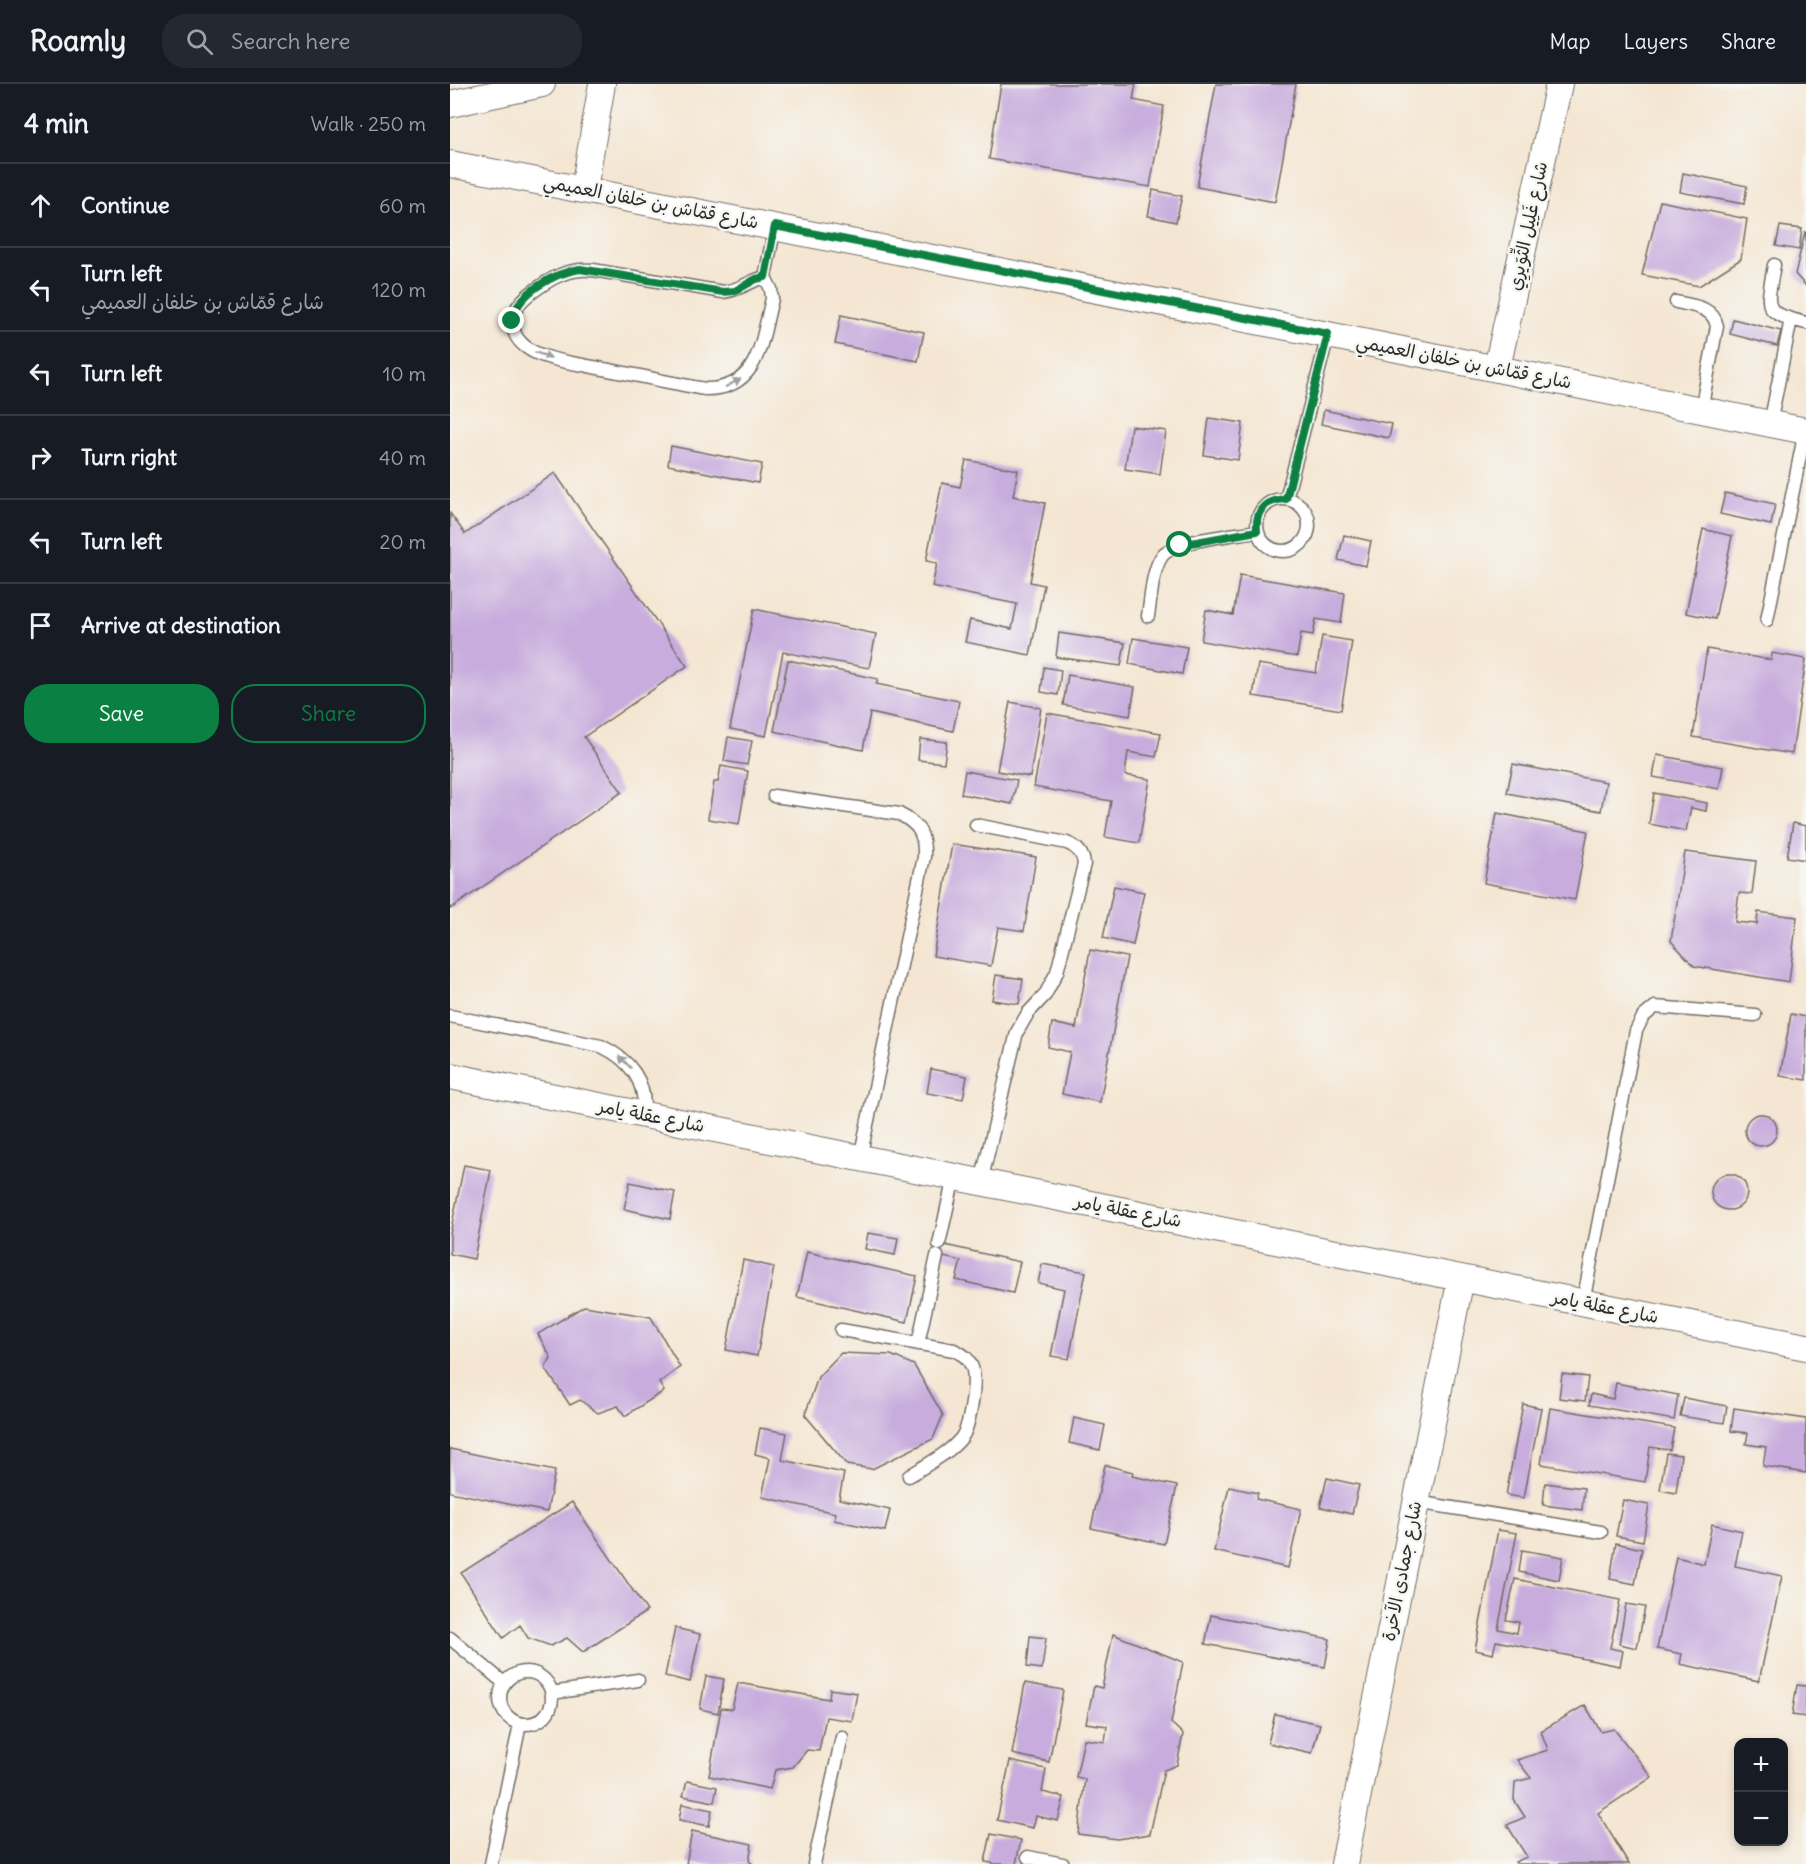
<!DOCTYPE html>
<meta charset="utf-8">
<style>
:root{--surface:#171b24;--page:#242831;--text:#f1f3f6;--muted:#9ea1a6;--line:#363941;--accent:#0b8043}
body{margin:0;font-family:Delius,"Playpen Sans Arabic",sans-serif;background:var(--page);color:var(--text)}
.controls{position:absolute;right:18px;bottom:18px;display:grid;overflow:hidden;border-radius:12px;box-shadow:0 3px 9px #0003}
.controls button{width:54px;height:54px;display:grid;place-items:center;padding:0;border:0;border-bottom:2px solid var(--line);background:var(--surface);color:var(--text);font:30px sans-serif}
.stop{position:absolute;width:18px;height:18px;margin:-14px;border:4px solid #0b8043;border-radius:50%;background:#fff}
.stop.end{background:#0b8043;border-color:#fff;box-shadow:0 2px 6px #0008}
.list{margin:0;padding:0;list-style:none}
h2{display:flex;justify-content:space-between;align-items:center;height:78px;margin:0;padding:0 24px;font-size:26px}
h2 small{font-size:20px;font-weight:400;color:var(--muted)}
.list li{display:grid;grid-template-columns:39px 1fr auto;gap:18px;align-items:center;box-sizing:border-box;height:84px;padding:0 24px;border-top:2px solid var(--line)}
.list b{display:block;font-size:22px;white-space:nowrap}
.list p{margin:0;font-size:20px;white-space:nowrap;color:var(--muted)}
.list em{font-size:20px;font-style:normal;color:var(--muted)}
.actions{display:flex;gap:12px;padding:18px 24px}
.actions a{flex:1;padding:14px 0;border:2px solid var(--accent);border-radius:24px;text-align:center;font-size:21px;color:var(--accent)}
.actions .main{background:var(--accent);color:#fff}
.icon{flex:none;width:33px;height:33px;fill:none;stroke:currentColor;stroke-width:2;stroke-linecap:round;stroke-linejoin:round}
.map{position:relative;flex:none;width:1356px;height:1780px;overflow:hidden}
header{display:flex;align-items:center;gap:36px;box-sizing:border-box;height:84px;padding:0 30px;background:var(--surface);border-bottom:2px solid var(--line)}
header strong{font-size:28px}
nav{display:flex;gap:33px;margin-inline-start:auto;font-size:21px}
.search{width:420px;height:54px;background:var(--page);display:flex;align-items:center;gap:15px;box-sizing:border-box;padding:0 21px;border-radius:24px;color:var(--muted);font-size:22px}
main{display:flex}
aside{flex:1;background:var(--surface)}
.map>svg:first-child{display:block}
</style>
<header>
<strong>Roamly</strong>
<div class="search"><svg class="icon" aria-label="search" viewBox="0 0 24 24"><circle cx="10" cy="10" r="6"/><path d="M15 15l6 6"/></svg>Search here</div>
<nav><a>Map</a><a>Layers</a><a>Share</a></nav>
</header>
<main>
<aside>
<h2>4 min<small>Walk · 250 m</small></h2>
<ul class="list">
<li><svg class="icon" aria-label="ahead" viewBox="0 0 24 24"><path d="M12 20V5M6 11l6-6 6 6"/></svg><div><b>Continue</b></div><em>60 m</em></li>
<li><svg class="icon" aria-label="left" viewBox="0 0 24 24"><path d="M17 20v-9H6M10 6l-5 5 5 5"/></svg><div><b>Turn left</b><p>شارع قمّاش بن خلفان العميمي</p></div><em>120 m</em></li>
<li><svg class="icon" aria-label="left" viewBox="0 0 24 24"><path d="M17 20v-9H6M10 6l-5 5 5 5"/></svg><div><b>Turn left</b></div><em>10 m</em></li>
<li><svg class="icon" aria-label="right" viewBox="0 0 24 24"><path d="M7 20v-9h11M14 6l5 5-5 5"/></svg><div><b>Turn right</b></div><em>40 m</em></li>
<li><svg class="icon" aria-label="left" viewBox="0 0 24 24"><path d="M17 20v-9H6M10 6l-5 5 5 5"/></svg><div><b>Turn left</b></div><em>20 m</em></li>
<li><svg class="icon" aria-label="arrive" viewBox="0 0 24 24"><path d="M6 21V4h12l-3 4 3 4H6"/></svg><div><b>Arrive at destination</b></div></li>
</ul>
<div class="actions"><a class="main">Save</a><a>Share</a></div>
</aside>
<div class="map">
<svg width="1356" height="1780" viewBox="0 0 1356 1780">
<rect width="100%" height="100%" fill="#f6f6f2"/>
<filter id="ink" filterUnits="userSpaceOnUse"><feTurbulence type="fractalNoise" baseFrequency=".0167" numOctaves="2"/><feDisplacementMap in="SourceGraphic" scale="12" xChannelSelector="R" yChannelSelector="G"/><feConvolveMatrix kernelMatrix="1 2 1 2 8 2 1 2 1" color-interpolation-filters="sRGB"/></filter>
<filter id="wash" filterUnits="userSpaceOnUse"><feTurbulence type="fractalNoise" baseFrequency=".008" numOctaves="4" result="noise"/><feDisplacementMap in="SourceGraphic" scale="24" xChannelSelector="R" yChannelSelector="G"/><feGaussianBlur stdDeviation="1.35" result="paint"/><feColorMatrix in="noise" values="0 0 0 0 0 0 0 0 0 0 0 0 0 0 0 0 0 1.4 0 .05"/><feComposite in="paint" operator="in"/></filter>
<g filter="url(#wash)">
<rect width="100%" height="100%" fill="#f4e6d2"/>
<g id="blocks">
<path fill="#c7acdd" d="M551,0h135l-3,16 31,6 -14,81 -161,-28z
M766,0h80l-21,118 -78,-15z
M1233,89l64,13 -3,18 -64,-12z
M703,106l29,6 -6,26 -28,-6z
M1210,117l87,18 -6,40 -42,27 -57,-11z
M1330,142l22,3 -3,21 -23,-4z
M1355,148h1v54l-11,-12z
M391,231l83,17 -6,29 -83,-17z
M1283,235l48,12 -4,15 -47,-12z
M874,326l68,14 -3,14 -68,-14z
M759,334l34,5 -5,37 -34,-5z
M681,342l35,5 -6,43 -35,-5z
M221,362l91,18 -4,19 -90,-18z
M516,376l52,10 -5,26 32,7 -15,79 14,3 -14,70 -65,-13 5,-22 42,9 5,-25 -85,-17 5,-24 -11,-2 16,-78 18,4z
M105,389l132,193 -103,71 38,55 -172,117v-396l15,21z
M1275,409l50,11 -4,21 -51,-11z
M1253,445l29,7 -17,83 -29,-6z
M894,451l27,6 -5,25 -28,-6z
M790,491l105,18 -4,30 -25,-4 -3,16 -12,-2 -4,24 -96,-16 5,-31 27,5z
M304,525l122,25 -7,34 -86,-16 -17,84 -36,-7z
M609,549l66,10 -4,23 -65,-9z
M872,552l30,5 -11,69 -88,-14 5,-32 58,9z
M683,554l54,9 -5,27 -53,-10z
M1257,565l64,11 1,-7 34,6 -14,95 -99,-17z
M338,576l90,19 -2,5 83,17 -6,30 -83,-18 -7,37 -89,-19z
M594,583l17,3 -3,25 -17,-3z
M618,591l67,12 -5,29 -67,-11z
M560,618l31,6 -11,69 -33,-6z
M597,629l114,20 -5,24 -28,-5 -3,23 25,4 -11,64 -34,-6 6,-36 -77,-14z
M278,653l24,4 -5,24 -23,-4z
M470,655l27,3 -3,21 -26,-3z
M1207,671l66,12 -4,22 -66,-12z
M1063,680l93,18 -5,29 -94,-18z
M271,682l27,5 -9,53 -31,-5 6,-37h4z
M515,687l52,9 -5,24 -51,-10z
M1204,709l53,10 -1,8 -15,-3 -5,23 -37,-7z
M1047,729l91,18 -13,69 -91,-17z
M1343,739l13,3v34l-19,-3z
M502,760l84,13 -12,74 -26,-4 -7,39 -58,-10z
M1235,768l71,9 -4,33 -13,-1 -4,29 22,2 1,-12 39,5 -8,65 -95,-16 -23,-25z
M664,802l30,6 -11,53 -30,-7z
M640,866l37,7 -27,145 -38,-8 8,-42 -22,-5 4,-24 24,5z
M546,891l27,4 -4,25 -27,-4z
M1341,930l15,3v63l-26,-4z
M481,985l36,7 -4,23 -36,-6z
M1295 1046a16 16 0 1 1 32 0a16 16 0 1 1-32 0Z
M14,1081l27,5 -17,89 -24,-5v-20z
M1261 1108a18 18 0 1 1 36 0a18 18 0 1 1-36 0Z
M180,1098l45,10 -5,27 -46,-10z
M418,1149l30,5 -3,17 -30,-6z
M486,1159l84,19 -7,31 -57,-13 5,-19 -27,-6z
M357,1168l110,24 -10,46 -110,-25z
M293,1176l31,7 -17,89 -31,-6z
M592,1180l44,8 -17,87 -18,-3 13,-67 -26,-6z
M134,1222l67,11 29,50 -21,16 5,8 -39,25 -7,-10 -20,7 -18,-13 -10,5 -25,-37 6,-10 -13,-24z
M391,1269l50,2 23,10 29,50 -10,24 -61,30 -25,-4 -42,-50 13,-38z
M1112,1290l26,3 -3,24 -26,-3z
M1166,1299l62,12 -4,25 -85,-15 2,-11 22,5z
M1234,1314l43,8 -3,17 -44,-7z
M1073,1320l18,4 -17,90 -18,-3z
M1100,1324l124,20 -4,22 -20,-3 -5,35 -104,-18z
M1284,1324l72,11v54l-43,-7 3,-19 -20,-3 2,-11 -17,-2z
M624,1334l31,7 -5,25 -31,-7z
M310,1344l27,5 -5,27 62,13 -5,26 51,11 -5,21 -51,-11 2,-7 -74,-16 8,-39 -15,-4z
M0,1365l105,22 -8,41 -97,-20z
M1216,1369l15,2 -5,38 -16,-3z
M655,1381l28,7 -1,4 45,10 -13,58 -73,-16z
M877,1394l32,7 -7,29 -32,-7z
M1095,1399l39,5 -2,22 -39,-5z
M779,1403l29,6 -2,6 45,10 -13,59 -74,-17z
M1173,1416l26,5 -6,36 -27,-5z
M122,1418l75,109 -64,41 -16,-14 -16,8 -23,-8 -8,-13 -17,13 -42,-65z
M1262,1440l30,7 -7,35 47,10 -23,105 -79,-17 2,-10 -25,-5 19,-92 28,7z
M1048,1446l19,3 -19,96 19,4 2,-11 -13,-2 9,-41 105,21 -10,48 13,3 -3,15 -124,-25 -3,13 -18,-4z
M1166,1459l26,6 -7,35 -25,-5z
M1072,1466l41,7 -4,23 -40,-8z
M1176,1520l19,3 -8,41 -18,-4z
M761,1531l119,24 -5,28 -120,-23z
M225,1544l25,6 -10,48 -25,-6z
M663,1550l70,28 -12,61 12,11 -6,31 -13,5 -14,64 -33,5 -39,-5 7,-55 -9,-2 8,-38 21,3 2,-16 -21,-3 8,-37 8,2z
M580,1552l16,2 -4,31 -15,-2z
M256,1592l18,3 -6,34 -18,-4z
M288,1599l91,16 1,-10 27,4 -5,28 -26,-4 -7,34 -12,-1 -14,17 -18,3 -5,19 -61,-13 12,-68 11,1z
M575,1599l38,7 -14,72 -37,-8z
M1347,1601l9,1v31l-14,-2z
M1135,1621l16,27 13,-3 38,48 -54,36 31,51h-112l-2,-2 12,-5 -20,-32 18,-8 -11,-17 1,-18 16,-4 -14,-18 31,-10 -7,-19z
M825,1630l45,10 -8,29 -44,-10z
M560,1677l36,8 -4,23 22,5 -6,24 -22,-5 -3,12 -36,-8z
M237,1697l30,6 -3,15 -31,-6z
M232,1720l30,6 -3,16 -30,-6z
M242,1747l60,13 -3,17 4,3h-67z
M541,1750l30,6 -5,24h-19l-12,-2z"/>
</g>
</g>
<g filter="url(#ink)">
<use href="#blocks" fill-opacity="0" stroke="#716c65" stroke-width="1.5"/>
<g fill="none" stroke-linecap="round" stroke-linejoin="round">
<defs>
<path id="service" d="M1324,181c-7,43 -14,47 32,58
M315,193c-16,4 -24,13 -42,15l-130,-22c-26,-2 -42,8 -62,23 -25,18 -25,46 5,60 17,8 38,10 57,14 38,7 75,15 112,22 55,1 56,-49 67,-90l-1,-10 -6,-12 10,-51
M1226,218c16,4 37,4 41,24l-16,84
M1320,340l21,-105
M807 441a26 26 0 1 1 52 0a26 26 0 1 1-52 0Z
M836,415l42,-164
M698,532c3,-17 4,-46 14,-60 11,-16 74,-21 95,-25
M1317,536l38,-189
M324,712l125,18c20,10 26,20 25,43l-64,301
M526,741l91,18c10,4 16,10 17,21l-27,108 -12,23 -17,18 -11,19 -36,150
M0,932l151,30c28,13 47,36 42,69
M489,1160l15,-67
M1133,1218l53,-271 7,-14 12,-10 100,8
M391,1246l113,20c7,3 14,7 17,15 7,13 -1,60 -9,72 -11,15 -37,29 -53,39
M468,1260l19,-88
M966,1418l185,30
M0,1554l54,45
M50 1614a26 26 0 1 1 52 0a26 26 0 1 1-52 0Z
M102,1609l86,-13
M578,1773l35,7
M41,1780l29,-140
M364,1780l28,-127"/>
<path id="minor" d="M0,20l92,-20
M0,80l878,171 478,96
M134,105l18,-105
M1047,284l62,-284
M0,992l1356,271
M894,1780l117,-586"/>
</defs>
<use href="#service" stroke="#716c65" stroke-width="15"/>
<use href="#minor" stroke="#716c65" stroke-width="28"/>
<use href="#service" stroke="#fff" stroke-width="12"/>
<use href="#minor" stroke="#fff" stroke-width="26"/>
</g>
<defs><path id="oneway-solid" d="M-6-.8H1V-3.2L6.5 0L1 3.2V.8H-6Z" transform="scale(1.5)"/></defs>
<g fill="#a0a0a0">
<use href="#oneway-solid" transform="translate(93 271) rotate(19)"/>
<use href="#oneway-solid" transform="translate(283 299) rotate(-28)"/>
<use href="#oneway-solid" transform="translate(175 978) rotate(-134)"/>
</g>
</g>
<g fill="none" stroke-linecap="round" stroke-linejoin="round" filter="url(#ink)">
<path stroke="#0b8043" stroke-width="8" d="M62,237c5,-28 42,-48 68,-52l143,23 12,-1 21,-12 9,-2 10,-51 553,108 -42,165c-21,1 -31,11 -29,32l-77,14"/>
</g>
<g text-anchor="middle" stroke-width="5" stroke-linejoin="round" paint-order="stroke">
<g font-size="18" fill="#2b2b2b" stroke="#f6f6f2">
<text transform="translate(201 118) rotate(11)" y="6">شارع قمّاش بن خلفان العميمي</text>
<text transform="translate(1078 142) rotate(-78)" y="6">شارع غَلِيل الثِّوَيرِي</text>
<text transform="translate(1014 278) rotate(11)" y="6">شارع قمّاش بن خلفان العميمي</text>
<text transform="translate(201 1032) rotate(11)" y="6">شارع عقلة يامر</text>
<text transform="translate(678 1127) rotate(11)" y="6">شارع عقلة يامر</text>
<text transform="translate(1155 1223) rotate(11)" y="6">شارع عقلة يامر</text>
<text transform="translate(952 1487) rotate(-79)" y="6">شارع جمادى الآخرة</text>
</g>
</g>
</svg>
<div class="controls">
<button>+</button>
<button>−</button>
</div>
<div class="stop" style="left:730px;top:461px"></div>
<div class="stop end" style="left:62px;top:237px"></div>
</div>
</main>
